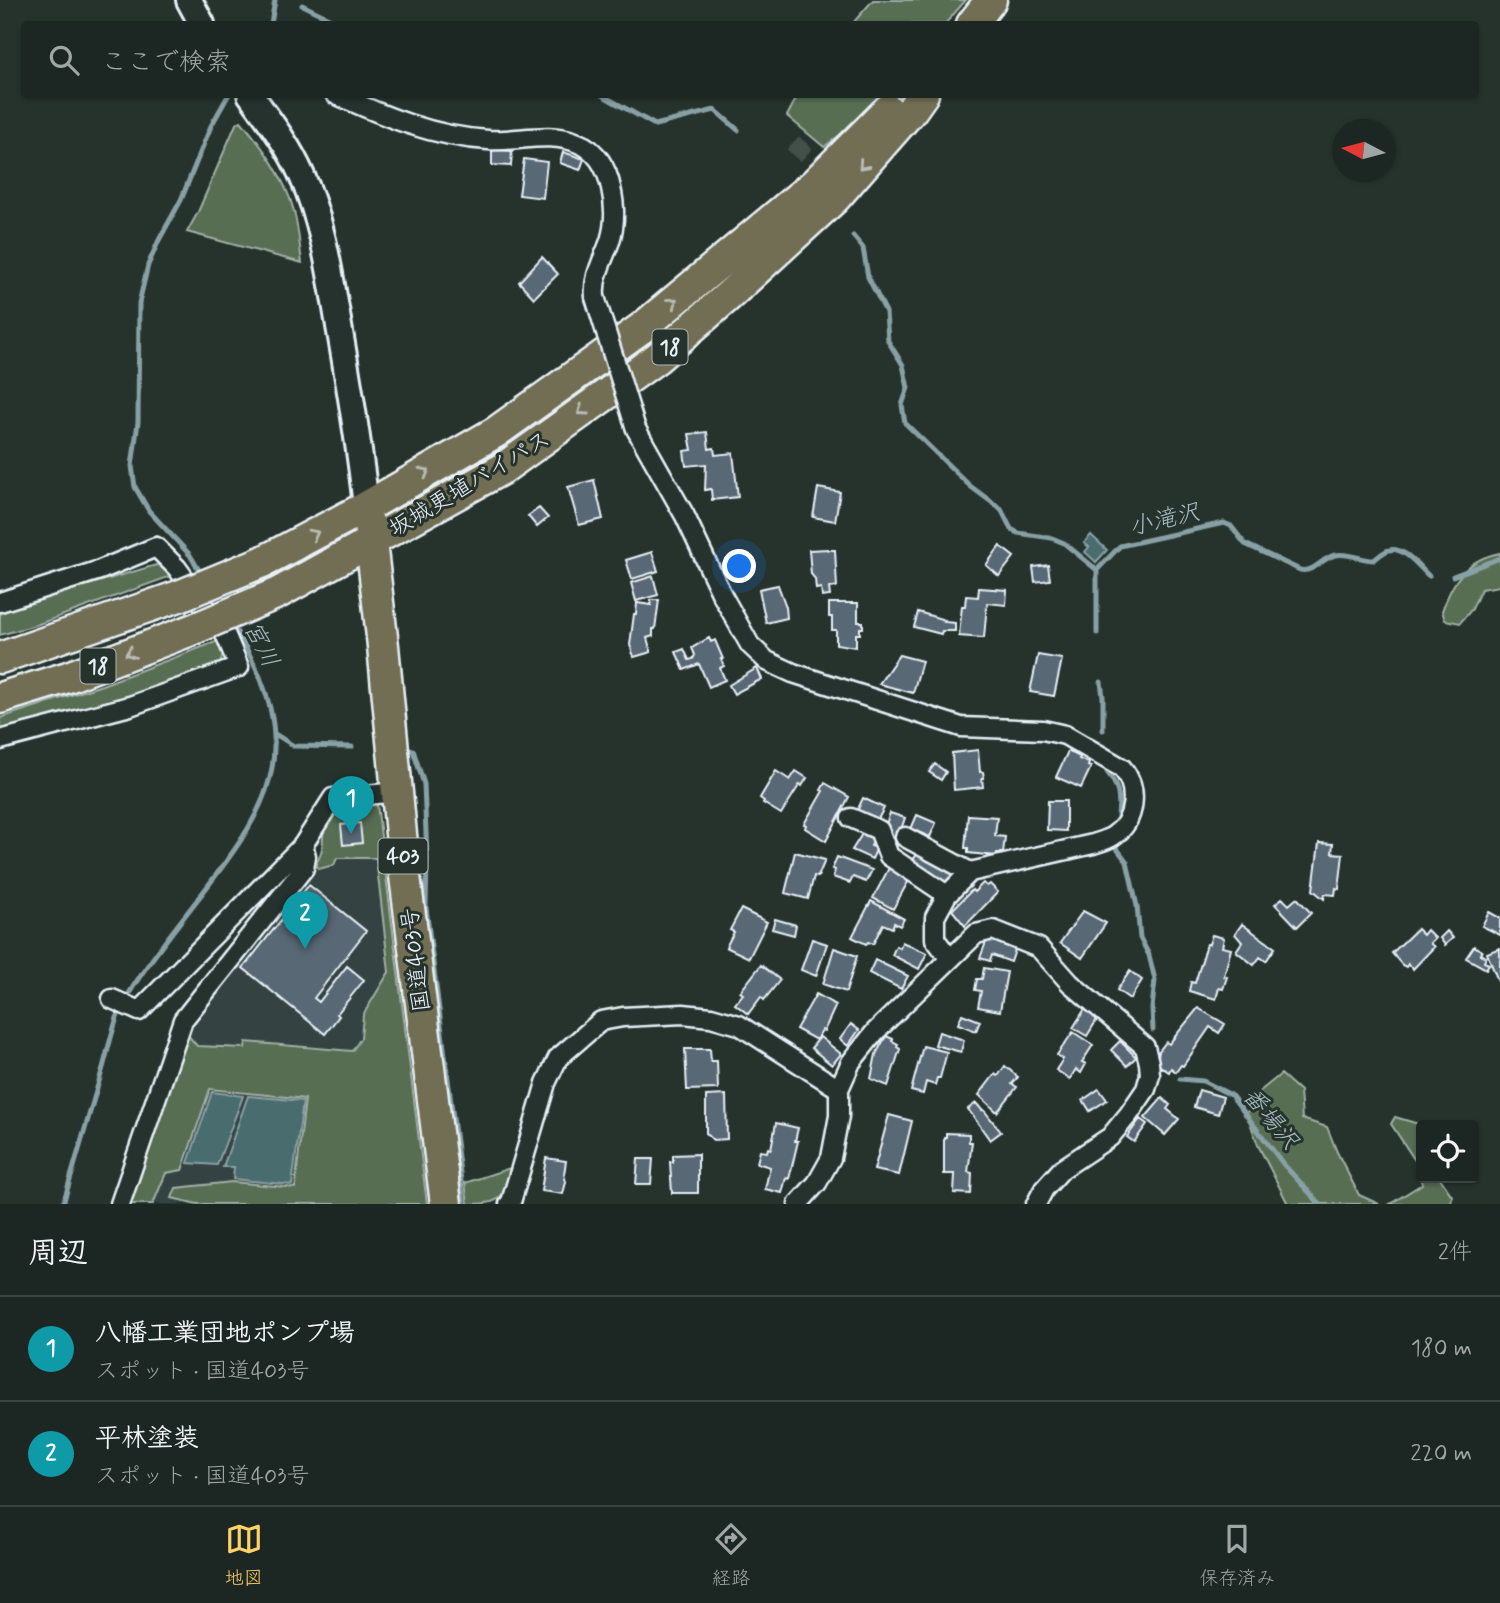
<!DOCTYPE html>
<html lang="ja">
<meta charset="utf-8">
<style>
:root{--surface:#1c2622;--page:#252e2a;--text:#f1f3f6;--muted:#a0a5a5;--line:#3a4340;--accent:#ffd166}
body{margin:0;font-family:Mynerve,"Klee One",sans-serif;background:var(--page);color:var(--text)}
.controls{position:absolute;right:21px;bottom:21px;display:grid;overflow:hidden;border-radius:7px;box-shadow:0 2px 5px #0004}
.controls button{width:63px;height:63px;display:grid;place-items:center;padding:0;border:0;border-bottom:2px solid var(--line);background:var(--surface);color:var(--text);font:35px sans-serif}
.compass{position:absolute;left:1332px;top:119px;width:63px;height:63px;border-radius:50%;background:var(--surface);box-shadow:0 2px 5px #0004;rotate:276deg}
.you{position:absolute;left:740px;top:567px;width:24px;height:24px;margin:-18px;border:5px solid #fff;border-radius:50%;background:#1a73e8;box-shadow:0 0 0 10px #1a73e833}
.badge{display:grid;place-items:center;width:46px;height:46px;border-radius:50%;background:var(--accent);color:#fff;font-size:23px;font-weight:700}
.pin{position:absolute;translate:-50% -58px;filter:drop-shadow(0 2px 4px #0008)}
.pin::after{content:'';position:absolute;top:37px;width:24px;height:21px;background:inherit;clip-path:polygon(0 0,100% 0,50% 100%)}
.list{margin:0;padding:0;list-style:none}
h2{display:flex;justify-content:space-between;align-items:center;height:91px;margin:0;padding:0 28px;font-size:30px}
h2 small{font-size:23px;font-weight:400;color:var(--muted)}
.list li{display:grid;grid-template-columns:46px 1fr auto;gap:21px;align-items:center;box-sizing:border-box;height:105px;padding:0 28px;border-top:2px solid var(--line)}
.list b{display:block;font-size:26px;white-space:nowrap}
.list p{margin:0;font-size:23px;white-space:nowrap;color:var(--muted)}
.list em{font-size:23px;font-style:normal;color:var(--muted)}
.icon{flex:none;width:38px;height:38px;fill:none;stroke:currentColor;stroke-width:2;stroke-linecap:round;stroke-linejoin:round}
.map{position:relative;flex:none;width:1500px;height:1204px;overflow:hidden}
.search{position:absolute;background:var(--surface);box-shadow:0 2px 5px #0004;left:21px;right:21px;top:21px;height:77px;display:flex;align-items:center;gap:18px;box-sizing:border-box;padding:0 24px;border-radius:7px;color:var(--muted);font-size:26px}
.sheet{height:301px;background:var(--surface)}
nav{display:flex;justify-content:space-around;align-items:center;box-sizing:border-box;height:98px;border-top:2px solid var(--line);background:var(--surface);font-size:19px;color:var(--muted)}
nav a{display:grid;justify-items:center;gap:4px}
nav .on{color:var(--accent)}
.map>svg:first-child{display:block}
</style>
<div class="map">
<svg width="1500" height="1204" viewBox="0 0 1500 1204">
<rect width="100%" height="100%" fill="#26332d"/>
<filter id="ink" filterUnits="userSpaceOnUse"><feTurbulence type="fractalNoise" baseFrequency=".0143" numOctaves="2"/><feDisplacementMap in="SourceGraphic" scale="14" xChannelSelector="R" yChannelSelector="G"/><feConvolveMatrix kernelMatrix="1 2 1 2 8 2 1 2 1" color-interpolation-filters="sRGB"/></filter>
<g filter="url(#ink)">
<path fill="#354342" d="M377,804l50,400h-300l64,-180 130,-167 1,-29z"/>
<path fill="#586e52" stroke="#a0b0a5" stroke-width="2" d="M873,0h93l-21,24h-93z
M798,95v-1l82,1 -35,36 -21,16 -37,-31z
M241,121c24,28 48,63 55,99 3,15 4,29 6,43l-115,-31 11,-20 38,-88z
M1500,553v33l-19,3 -9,20 -12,14 -15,-3 -3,-9c10,-29 24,-52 58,-58z
M156,565l8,1 10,9 -138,50 -36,10v-24z
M218,641l5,13 -3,10 -92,33 -128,34v-13l102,-33z
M351,802l26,2 50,400h-230l-25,-6 4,-10 56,-6 63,6 10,-89 -95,-10 -28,81 -16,3 -13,31h-26l60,-170 10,12 48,2 1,-6 106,9 9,-13 2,-23 26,-43 -13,-114h-39l-3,7 -15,4 -4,-4c18,-24 -7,-49 36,-63z
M1281,1074l19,17 2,28 25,8 10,25 22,43 20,9h-91l-30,-59 -11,-31 7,-18z
M1395,1117l27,8 -1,53h19l12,18 -1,8h-61l32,-20 -6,-22 -25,-38z
M513,1167c-10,32 -11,37 -45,37l-3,-21z"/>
<path fill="#486c6e" stroke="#88a1a5" stroke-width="2" d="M1091,535l16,15 -11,12 -11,-10 4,-5 -5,-4z
M212,1092l31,4 -26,69 -29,-2z
M248,1096l55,5 -11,84 -59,-6 1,-12h-11z"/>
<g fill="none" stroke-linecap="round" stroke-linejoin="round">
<path stroke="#88a1a5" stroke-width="5" d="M302,5l39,19
M271,24l4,-24
M600,94l55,31 60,-15 23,20
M853,236l10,12 5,29 18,35 2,29 15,24 5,23 -6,17 3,18 65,63 31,23 10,20 7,4 34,5 12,5 33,27
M1097,570l23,-24 104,-23 7,3 14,18 55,26c14,3 22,-12 35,-15 14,-3 25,5 39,5 4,-3 10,-9 15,-10 15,-4 30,17 40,26
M1097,570v63
M1453,576l47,-18
M203,577l-13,-22 -41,-44 -14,-24 -3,-21 6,-44 1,-119 9,-38 11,-25 22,-40 30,-74 18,-32
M1101,682l2,15v33
M275,734l19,12 58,1
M409,749l4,1 11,34 3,74 -1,50 38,296
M1107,772c12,15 13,25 11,44
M1115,846l12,16 10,44 3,32 9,17 6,25 -3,28 1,22
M1180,1079l23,2 28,14 53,70 36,39
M63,1204c13,-44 26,-89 39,-133 6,-20 10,-42 18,-61 13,-26 30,-48 47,-71 86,-114 155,-173 65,-315"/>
</g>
<path fill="#596774" stroke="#e8f1f8" stroke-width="2" d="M492,150l20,1 -1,15 -19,-1z
M563,152l21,7 -4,11 -20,-7z
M524,159l23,3 -4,36 -24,-3z
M542,257l16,17 -24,24 -15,-16z
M707,432l2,17 5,-1 1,7 18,-2 5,44 -26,3 -1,-11 -6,1 1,-26 -20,2 -2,-15 8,-1 -3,-16z
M594,480l9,39 -24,6 -11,-38z
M818,488l22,4 -5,29 -22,-4z
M539,508l9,10 -11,9 -9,-11z
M1000,546l14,11 -15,19 -13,-11z
M828,549v1h7l2,37 -8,1 1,8 -8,1 -1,-9 -5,1 -1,-10 -4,-5 -2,-24z
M652,552l6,19 -26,8 -6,-19z
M1048,565l2,15 -15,2 -2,-15z
M653,576l5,19 -22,6 -5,-18z
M778,585l8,22 1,11 -21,5 -7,-34z
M979,588l28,2 -1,15 -19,-2 -3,35 -25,-2 3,-30h3l1,-10 12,1z
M651,600h8l-4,29h-2v7l-6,2 4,14 -17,5 -4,-12 4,-31h2l1,-11 14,2z
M829,603h29v19h5v6h-3v6h-4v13l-20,-3v-14h-4v-13h-3z
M918,612l27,8 -1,2 11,1v8h-13l-1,3 -27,-7z
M709,638l2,4 4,-2 8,19h-2l3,7 -4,2 5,12 -16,7 -10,-23 -15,6 -8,-18 8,-3 5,11 4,-1 2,-4 -3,-7z
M899,655l23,6 -9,32 -34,-9z
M1038,655l24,4 -8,37 -24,-4z
M757,668l5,11 -28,15 -5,-9z
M978,750l2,22h3l1,6h-2l1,9 -29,3 -2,-37z
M1068,751l12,6 -1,2 10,4 -1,3 3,1 -10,21 -25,-11z
M935,764l11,8 -5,8 -12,-8z
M776,771l14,9 6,-9 11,7 -5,8 -2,-2 -19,30 -18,-11 1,-2 -4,-3z
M825,783l24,14 -23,44 -21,-13 1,-3 -2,-1 19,-33 -2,-1z
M863,798l21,10 -7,13 -20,-10z
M1048,801h18v30l-19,-1z
M890,813l15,5 -7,20 -12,-4 -1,-7z
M917,815l19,8 -6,14 -19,-8z
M968,815l29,2 -2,19 10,1 -2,16h-6l-1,3 -28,-3v-5h-3z
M360,823l2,20 -19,2 -2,-20z
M862,834l12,5 -3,7 6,2 -5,11 -20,-9z
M1319,843l14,1 -1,9 11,1 -4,35 -3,-1 -1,7 -10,-1 -1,5 -11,-9z
M919,851l34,23 -7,11 -35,-22z
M795,852l30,8 -7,17 -4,-1 -6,23 -23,-6z
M837,857l35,13 -6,12 -13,-5 -3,6 -17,-6 2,-7 -3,-1z
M889,868l20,12 -16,29 -20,-11z
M983,883l4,3 3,-2 8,8 -33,34 -13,-16 20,-20 2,2z
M309,885l57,46 -52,67 5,4 28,-36 17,14 -27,34 2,2 -14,18 -82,-66z
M1282,898l7,7 8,-7 14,15 -14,14 -22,-23z
M871,901l33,18 -4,7 -6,-3 -2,5 -9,-4 -10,20 -5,-2 -2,2 -14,-7z
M741,909l26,13 -18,36 -23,-11 8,-15 -4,-2z
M1083,911l23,12 -24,35 -22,-15z
M1489,912l11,6v17l-18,-9z
M775,919l21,6 -2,10 -22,-6z
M1242,924l33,24 -9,13 -6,-4 -6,8 -18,-14 6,-9 -7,-8z
M1417,929l6,6 4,-5 8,8 -5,5 4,4 -21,22 -5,-5 -2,3 -4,-2 -10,-12z
M1447,931l6,7 -8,7 -5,-7z
M1212,935l12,3 -2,9 9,2 -7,27 3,1 -4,12 -4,-1 -3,11 -27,-8 2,-9 4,1 12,-39h2z
M988,937l28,10 -5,15 -19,-7 -2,6 -10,-3z
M812,939l15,5 -11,32 -15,-6z
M902,942l25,11 -8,16 -27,-14 4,-9 4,2z
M1474,946l8,5 -2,3 6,3 -2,5 5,2 -3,5 -20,-11z
M834,948l23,8 -11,36 -23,-8z
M1500,948v32l-2,1 -11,-28z
M875,960l33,16 -7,13 -32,-16z
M761,965l19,15 -16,20 -3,-3 -13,17 -13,-10 8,-10 -3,-2z
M984,968l23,4 -7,39 -22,-4 3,-16 -6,-1 2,-11h5z
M1130,971l12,9 -12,19 -13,-9z
M816,994l20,11 -12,26 -2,-1 -6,10 -20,-11z
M1198,1008l27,16 -6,9 -9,-6 -27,39 -2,-1 -5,7 -5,-4 -2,4 -12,-8 2,-13 7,-9 3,2z
M1085,1009l13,9 -11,18 -14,-8z
M962,1014l18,7 -4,10 -18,-7z
M851,1024l8,6 -11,16 -8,-7z
M939,1032l25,8 -3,12 -26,-7z
M1073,1032l20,13 -11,17 4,2 -5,9 -5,-4 -6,10 -14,-9 7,-11 -6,-4z
M886,1036l7,3 -1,2 6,3 -1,3 3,2 -12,37 -17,-7 5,-25z
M820,1037l21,17 -9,11 -21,-17z
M1120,1041l16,16 -9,9 -16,-16z
M923,1046l24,6 -7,26h-3l-2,7 -9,-3 -3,12 -12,-3z
M685,1049h25l1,12h6l1,28 -31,1z
M1005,1066l13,11 -6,7 5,3 -20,25 -18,-17 16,-21 3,2z
M1099,1089l8,11 -17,11 -7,-11z
M1199,1090l24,7 -5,17 -24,-7z
M726,1095l1,44 -14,1 -7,-7v-37z
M1162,1098l8,7 -3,4 12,10 -14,16 -20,-17z
M976,1103l6,7 1,-1 18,23 -11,8 -22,-31z
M889,1115l23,6 -13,54 -25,-5z
M1140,1119l7,5 -13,18 -7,-5z
M776,1123l22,5 -3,13h3l-9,38 -3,-1 -4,15 -17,-4 5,-22 -13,-4 3,-12 7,1 1,-4 3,1z
M946,1133l23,1v8h3l-4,30 4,1 -1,21 -17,-1 1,-19h-11v-37h2z
M698,1154v39h-26l-2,-31h3v-7z
M546,1158l20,3 -2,13 2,8 -3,12 -22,-3z
M638,1159h15l-2,25h-15z"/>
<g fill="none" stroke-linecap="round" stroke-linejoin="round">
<path stroke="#43504b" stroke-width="18" stroke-dasharray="18 9" stroke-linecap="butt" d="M793,143l63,58"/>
<defs>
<path id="minor" d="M335,94c48,22 99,43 153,46 29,2 62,-9 90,3 19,7 29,26 33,45 4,17 4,37 -1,53 -7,20 -17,35 -15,56
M636,429l49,87 37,79 28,50 17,16 26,12 168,54 82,3 22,5 57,33c17,20 14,53 -9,68 -6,4 -14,6 -20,8l-123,28 -23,23 -12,22v22l15,20
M0,602l100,-32 56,-23 21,21 49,68 13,31 -109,39 -130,34
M851,818l28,12 10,26 58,39
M905,837l65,35
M112,999l27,12 164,-166
M120,1204l63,-184 121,-152 2,-12 -3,-11 30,-47 65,-6
M509,1204l2,-2 35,-119 12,-25 43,-37 22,-4 60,-3 28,3 28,8 100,64
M798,1204l19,-21 14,-25 8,-42v-27l12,-27 24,-30 101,-98 17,-4 46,18 31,35 75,64 4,16 1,12 -4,14 -17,25 -19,23 -48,32 -18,20 -8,15"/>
<path id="secondary" d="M189,0l13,24
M250,94c19,26 39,52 52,82 22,48 29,104 38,156 10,58 20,116 26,175"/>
<path id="trunk" d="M972,24l19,-24
M369,524l14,122 22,230 41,328
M262,562l104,-55 130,-75 147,-105 170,-142 75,-75
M278,593l224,-124 155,-111 70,-61 108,-99 76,-87 12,-17
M0,658l179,-62
M0,698l68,-21 126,-48"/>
</defs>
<use href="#minor" stroke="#e8f1f8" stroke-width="23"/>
<use href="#secondary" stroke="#e8f1f8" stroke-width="30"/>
<use href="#trunk" stroke="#e8f1f8" stroke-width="35"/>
<use href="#minor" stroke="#26332d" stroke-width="18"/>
<use href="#secondary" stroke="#26332d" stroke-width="24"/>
<use href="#trunk" stroke="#726e52" stroke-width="30"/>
<defs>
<path id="minor-bridge" d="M595,297l41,132"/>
<path id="trunk-bridge" d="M179,596l83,-34
M194,629l84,-36"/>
</defs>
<use href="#minor-bridge" stroke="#e8f1f8" stroke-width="23" stroke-linecap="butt"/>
<use href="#trunk-bridge" stroke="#e8f1f8" stroke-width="35" stroke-linecap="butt"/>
<use href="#minor-bridge" stroke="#26332d" stroke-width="18"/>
<use href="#trunk-bridge" stroke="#726e52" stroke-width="30"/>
</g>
<defs><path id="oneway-chevron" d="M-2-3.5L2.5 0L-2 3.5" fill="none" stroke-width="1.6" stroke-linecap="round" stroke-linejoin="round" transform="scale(1.75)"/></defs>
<g stroke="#b9bdb6">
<use href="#oneway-chevron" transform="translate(863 165) rotate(132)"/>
<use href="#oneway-chevron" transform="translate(673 302) rotate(-40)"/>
<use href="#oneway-chevron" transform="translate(582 411) rotate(145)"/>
<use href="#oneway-chevron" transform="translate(425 472) rotate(-30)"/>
<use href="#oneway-chevron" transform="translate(314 534) rotate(-28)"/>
<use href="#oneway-chevron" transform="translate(130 653) rotate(159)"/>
</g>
</g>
<g text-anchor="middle" stroke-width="6" stroke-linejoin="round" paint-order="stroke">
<g fill="#26332d" stroke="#aeb8bb" stroke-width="2">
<rect x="652.5" y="329.5" width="35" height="35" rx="5"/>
<rect x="80.5" y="648.5" width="35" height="35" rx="5"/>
<rect x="378.5" y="838.5" width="49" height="35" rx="5"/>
</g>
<g font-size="21" font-weight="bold" fill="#e8f1f8">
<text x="670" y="354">18</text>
<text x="98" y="673">18</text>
<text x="403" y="863">403</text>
</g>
<g font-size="23" fill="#e8f1f8" stroke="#26332d">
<text transform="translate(469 483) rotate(-31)" y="8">坂城更埴バイパス</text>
<text transform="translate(415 960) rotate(-97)" y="8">国道403号</text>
</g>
<g font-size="24" font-style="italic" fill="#a8bcc1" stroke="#26332d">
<text transform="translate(1164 519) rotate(-13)" y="8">小滝沢</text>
<text transform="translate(262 644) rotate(63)" y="8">宮川</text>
<text transform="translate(1271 1118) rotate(50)" y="8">番場沢</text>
</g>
</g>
</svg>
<div class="controls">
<button><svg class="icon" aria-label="locate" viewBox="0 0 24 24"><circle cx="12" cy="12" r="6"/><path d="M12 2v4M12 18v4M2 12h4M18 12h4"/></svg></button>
</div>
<svg class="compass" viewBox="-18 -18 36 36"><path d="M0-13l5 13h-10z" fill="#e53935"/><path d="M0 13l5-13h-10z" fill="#a0a5a5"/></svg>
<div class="you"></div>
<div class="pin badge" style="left:351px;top:834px;background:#0f9aa8">1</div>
<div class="pin badge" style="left:305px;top:949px;background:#0f9aa8">2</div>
<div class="search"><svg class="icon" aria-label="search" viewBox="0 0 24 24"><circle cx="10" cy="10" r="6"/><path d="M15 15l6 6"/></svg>ここで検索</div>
</div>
<section class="sheet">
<h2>周辺<small>2件</small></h2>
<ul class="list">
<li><span class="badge" style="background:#0f9aa8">1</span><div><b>八幡工業団地ポンプ場</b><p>スポット · 国道403号</p></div><em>180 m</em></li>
<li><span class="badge" style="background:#0f9aa8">2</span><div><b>平林塗装</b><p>スポット · 国道403号</p></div><em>220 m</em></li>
</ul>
</section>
<nav>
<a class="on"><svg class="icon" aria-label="map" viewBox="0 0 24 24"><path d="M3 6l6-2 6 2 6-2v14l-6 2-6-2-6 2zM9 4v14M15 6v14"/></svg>地図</a>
<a><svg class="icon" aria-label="directions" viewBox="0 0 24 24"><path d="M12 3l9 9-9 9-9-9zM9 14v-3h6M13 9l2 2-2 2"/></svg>経路</a>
<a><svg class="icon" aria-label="saved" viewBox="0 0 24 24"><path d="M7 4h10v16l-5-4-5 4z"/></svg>保存済み</a>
</nav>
